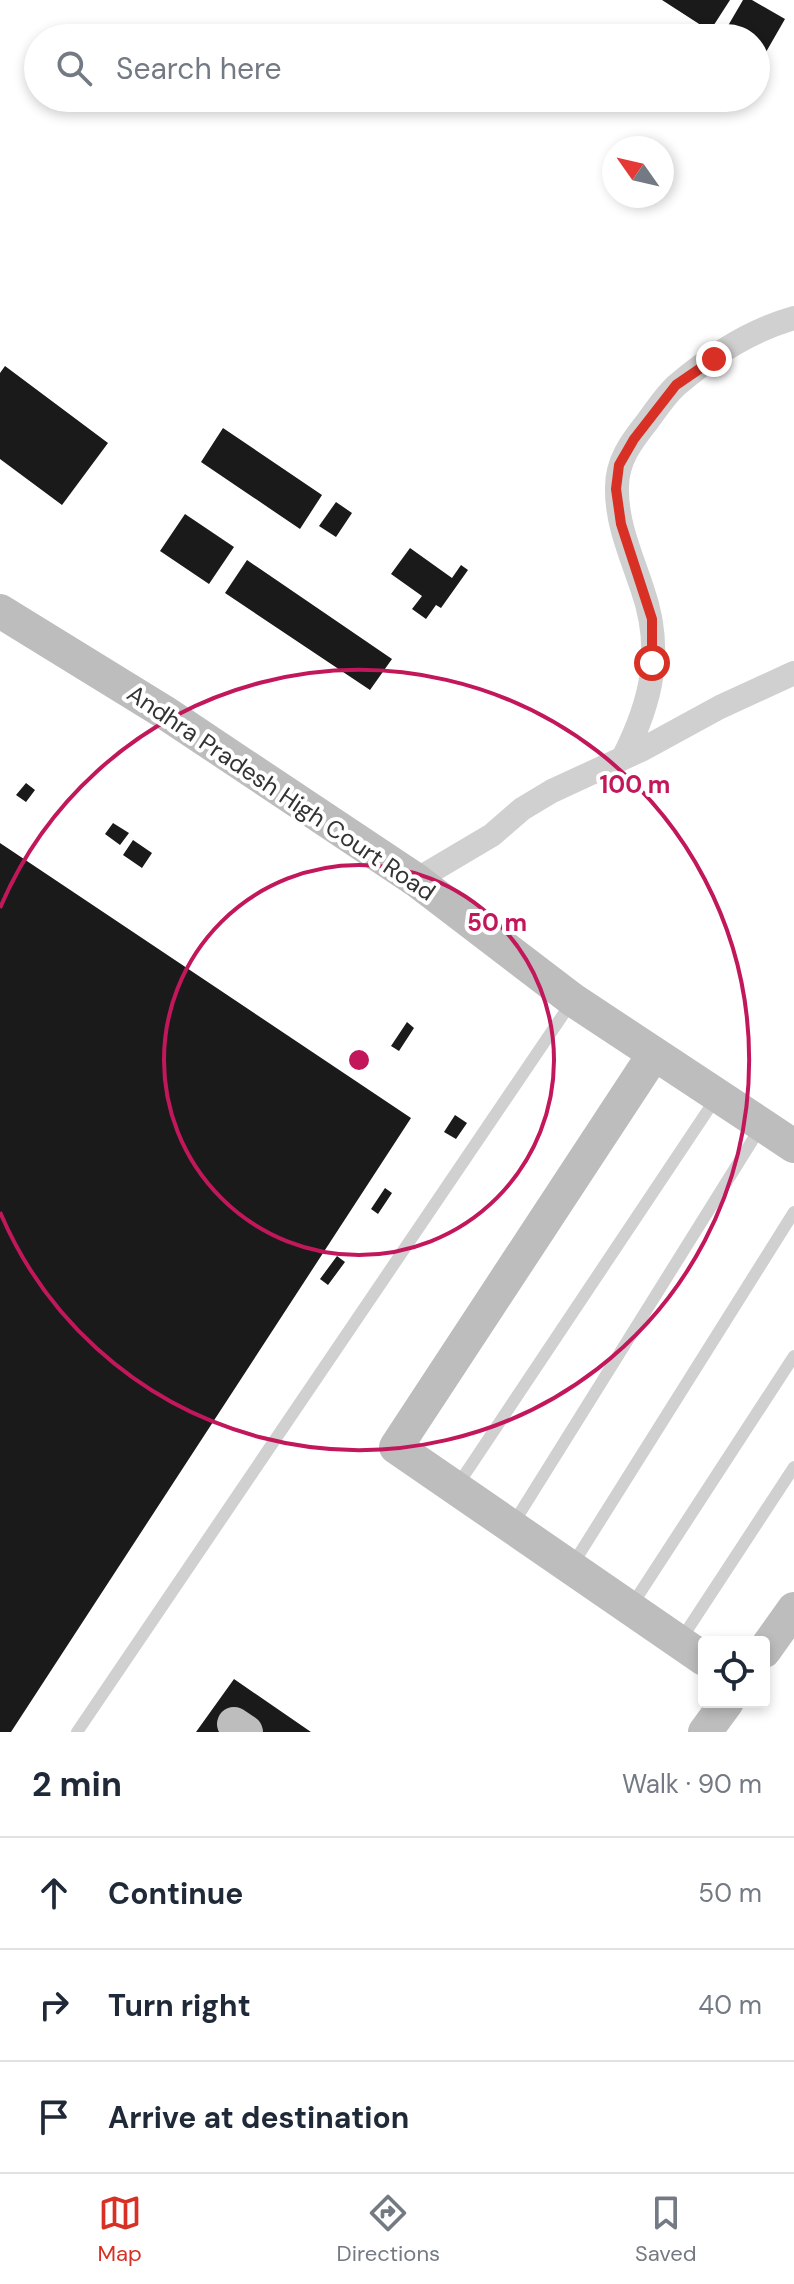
<!DOCTYPE html>
<meta charset="utf-8">
<style>
:root{--surface:#fff;--page:#f2f2f3;--text:#1f2937;--muted:#747a83;--line:#e0e1e3;--accent:#d93025}
body{margin:0;font-family:"DM Sans",sans-serif;background:var(--page);color:var(--text)}
.controls{position:absolute;right:24px;bottom:24px;display:grid;overflow:hidden;border-radius:8px;box-shadow:0 4px 12px #0003}
.controls button{width:72px;height:72px;display:grid;place-items:center;padding:0;border:0;border-bottom:2px solid var(--line);background:var(--surface);color:var(--text);font:40px sans-serif}
.compass{position:absolute;left:602px;top:136px;width:72px;height:72px;border-radius:50%;background:var(--surface);box-shadow:0 4px 12px #0003;rotate:304deg}
.stop{position:absolute;width:24px;height:24px;margin:-18px;border:6px solid #d93025;border-radius:50%;background:#fff}
.stop.end{background:#d93025;border-color:#fff;box-shadow:0 2px 8px #0008}
.list{margin:0;padding:0;list-style:none}
h2{display:flex;justify-content:space-between;align-items:center;height:104px;margin:0;padding:0 32px;font-size:34px}
h2 small{font-size:26px;font-weight:400;color:var(--muted)}
.list li{display:grid;grid-template-columns:52px 1fr auto;gap:24px;align-items:center;box-sizing:border-box;height:112px;padding:0 32px;border-top:2px solid var(--line)}
.list b{display:block;font-size:30px;white-space:nowrap}
.list em{font-size:26px;font-style:normal;color:var(--muted)}
.icon{flex:none;width:44px;height:44px;fill:none;stroke:currentColor;stroke-width:2;stroke-linecap:round;stroke-linejoin:round}
.map{position:relative;flex:none;width:794px;height:1732px;overflow:hidden}
.search{position:absolute;background:var(--surface);box-shadow:0 4px 12px #0003;left:24px;right:24px;top:24px;height:88px;display:flex;align-items:center;gap:20px;box-sizing:border-box;padding:0 28px;border-radius:44px;color:var(--muted);font-size:30px}
.sheet{height:440px;background:var(--surface)}
nav{display:flex;justify-content:space-around;align-items:center;box-sizing:border-box;height:112px;border-top:2px solid var(--line);background:var(--surface);font-size:22px;color:var(--muted)}
nav a{display:grid;justify-items:center;gap:4px}
nav .on{color:var(--accent)}
.map>svg:first-child{display:block}
</style>
<div class="map">
<svg width="794" height="1732" viewBox="0 0 794 1732">
<rect width="100%" height="100%" fill="#fff"/>
<path fill="#1a1a1a" d="M662,0h68l-20,31z
M743,0h9l33,19 -23,40 -6,-3v-18l-34,-2z
M5,366l103,77 -46,62 -62,-46v-86z
M223,428l99,67 -22,34 -99,-67z
M336,502l16,11 -16,24 -17,-11z
M185,514l49,33 -25,37 -49,-33z
M410,548l42,30 9,-13 7,5 -27,38 -5,-3 -10,14 -14,-10 10,-13 -31,-22z
M247,560l145,99 -22,31 -145,-97z
M26,783l9,7 -9,12 -10,-7z
M113,823l16,10 -9,12 -15,-11z
M133,840l19,13 -10,15 -19,-13z
M0,843l411,275 -400,614h-11z
M407,1022l7,6 -15,23 -8,-5z
M455,1115l12,8 -11,16 -12,-7z
M385,1188l7,5 -14,21 -7,-5z
M337,1256l8,6 -17,23 -8,-6z
M234,1679l77,53h-115z"/>
<g fill="none" stroke-linecap="round" stroke-linejoin="round">
<path stroke="#d0d0d0" stroke-width="12" d="M457,1486l259,-388
M513,1524l249,-399
M573,1564l221,-352
M632,1605l162,-249
M680,1641l114,-174
M77,1732l494,-729"/>
<path stroke="#d0d0d0" stroke-width="24" d="M623,758c29,-57 41,-108 19,-170 -11,-33 -26,-66 -25,-101 0,-26 14,-45 30,-65 9,-12 19,-28 31,-38 33,-28 74,-54 116,-66
M416,880l76,-45 30,-26 30,-18 91,-42 77,-42 74,-34"/>
<path stroke="#bdbdbd" stroke-width="34" d="M0,611l164,101 252,168 157,120 221,146
M654,1054l-258,393 308,212
M764,1651l30,-42
M234,1724l12,8
M705,1732l22,-30"/>
</g>
<g fill="none" stroke-linecap="round" stroke-linejoin="round">
<path stroke="#d93025" stroke-width="10" d="M652,663v-44l-31,-95 -5,-35 3,-24 15,-26 42,-54 38,-26"/>
</g>
<g fill="none" stroke="#c2185b" stroke-width="4">
<circle cx="359" cy="1060" r="195"/>
<path d="M0 908A390 390 0 1 1 0 1212"/>
</g>
<g text-anchor="middle" stroke-width="8" stroke-linejoin="round" paint-order="stroke">
<g font-size="24" fill="#333" stroke="#fff">
<text transform="translate(281 793) rotate(34)" y="8">Andhra Pradesh High Court Road</text>
</g>
</g>
<circle cx="359" cy="1060" r="12" fill="#c2185b" stroke="#fff" stroke-width="4"/>
<g font-size="24" text-anchor="middle" font-weight="bold" fill="#c2185b" stroke="#fff" stroke-width="8" stroke-linejoin="round" paint-order="stroke">
<text x="635" y="793">100 m</text>
<text x="497" y="931">50 m</text>
</g>
</svg>
<div class="controls">
<button><svg class="icon" aria-label="locate" viewBox="0 0 24 24"><circle cx="12" cy="12" r="6"/><path d="M12 2v4M12 18v4M2 12h4M18 12h4"/></svg></button>
</div>
<svg class="compass" viewBox="-18 -18 36 36"><path d="M0-13l5 13h-10z" fill="#e53935"/><path d="M0 13l5-13h-10z" fill="#747a83"/></svg>
<div class="stop" style="left:652px;top:663px"></div>
<div class="stop end" style="left:714px;top:359px"></div>
<div class="search"><svg class="icon" aria-label="search" viewBox="0 0 24 24"><circle cx="10" cy="10" r="6"/><path d="M15 15l6 6"/></svg>Search here</div>
</div>
<section class="sheet">
<h2>2 min<small>Walk · 90 m</small></h2>
<ul class="list">
<li><svg class="icon" aria-label="ahead" viewBox="0 0 24 24"><path d="M12 20V5M6 11l6-6 6 6"/></svg><div><b>Continue</b></div><em>50 m</em></li>
<li><svg class="icon" aria-label="right" viewBox="0 0 24 24"><path d="M7 20v-9h11M14 6l5 5-5 5"/></svg><div><b>Turn right</b></div><em>40 m</em></li>
<li><svg class="icon" aria-label="arrive" viewBox="0 0 24 24"><path d="M6 21V4h12l-3 4 3 4H6"/></svg><div><b>Arrive at destination</b></div></li>
</ul>
</section>
<nav>
<a class="on"><svg class="icon" aria-label="map" viewBox="0 0 24 24"><path d="M3 6l6-2 6 2 6-2v14l-6 2-6-2-6 2zM9 4v14M15 6v14"/></svg>Map</a>
<a><svg class="icon" aria-label="directions" viewBox="0 0 24 24"><path d="M12 3l9 9-9 9-9-9zM9 14v-3h6M13 9l2 2-2 2"/></svg>Directions</a>
<a><svg class="icon" aria-label="saved" viewBox="0 0 24 24"><path d="M7 4h10v16l-5-4-5 4z"/></svg>Saved</a>
</nav>
